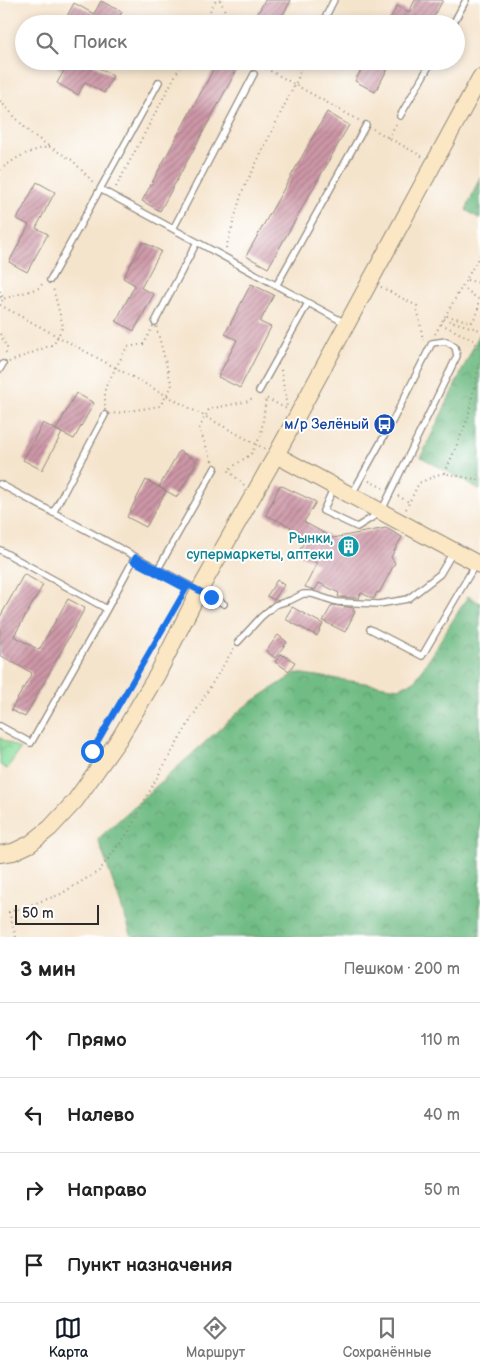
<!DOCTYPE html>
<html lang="ru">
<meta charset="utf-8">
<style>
:root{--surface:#fff;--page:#f6f6f6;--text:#222;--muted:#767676;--line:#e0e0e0;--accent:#111827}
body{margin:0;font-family:"Balsamiq Sans",sans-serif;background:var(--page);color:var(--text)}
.scale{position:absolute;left:15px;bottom:12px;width:84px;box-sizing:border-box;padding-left:5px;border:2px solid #2b2b2b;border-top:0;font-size:14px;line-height:18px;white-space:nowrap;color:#2b2b2b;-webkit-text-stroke:4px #fff;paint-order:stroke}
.stop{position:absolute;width:15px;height:15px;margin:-11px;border:4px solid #1a73e8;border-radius:50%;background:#fff}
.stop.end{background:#1a73e8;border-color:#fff;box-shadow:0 1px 5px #0008}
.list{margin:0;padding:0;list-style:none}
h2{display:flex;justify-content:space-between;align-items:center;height:65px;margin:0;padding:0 20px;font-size:21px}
h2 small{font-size:16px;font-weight:400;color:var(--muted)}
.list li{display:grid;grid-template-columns:32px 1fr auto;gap:15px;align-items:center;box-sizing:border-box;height:75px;padding:0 20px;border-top:1px solid var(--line)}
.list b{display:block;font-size:19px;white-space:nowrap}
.list em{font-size:16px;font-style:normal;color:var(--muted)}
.icon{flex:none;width:28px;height:28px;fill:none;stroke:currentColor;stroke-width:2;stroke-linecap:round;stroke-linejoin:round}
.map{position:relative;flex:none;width:480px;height:937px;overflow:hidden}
.search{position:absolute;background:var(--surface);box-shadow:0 2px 8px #0003;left:15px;right:15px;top:15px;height:55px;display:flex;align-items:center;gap:12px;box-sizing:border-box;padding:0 18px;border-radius:28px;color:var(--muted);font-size:19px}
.sheet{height:365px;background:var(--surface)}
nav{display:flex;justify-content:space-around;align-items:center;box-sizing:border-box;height:70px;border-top:1px solid var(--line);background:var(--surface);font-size:14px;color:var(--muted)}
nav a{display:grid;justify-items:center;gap:2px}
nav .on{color:var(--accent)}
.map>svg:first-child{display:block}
</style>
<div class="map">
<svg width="480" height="937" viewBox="0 0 480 937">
<defs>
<pattern id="forest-crowns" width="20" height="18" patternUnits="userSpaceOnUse" patternTransform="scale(1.25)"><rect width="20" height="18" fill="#70bc84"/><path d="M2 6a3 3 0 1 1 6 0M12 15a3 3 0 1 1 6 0" fill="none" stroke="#5c996c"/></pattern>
<pattern id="park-crowns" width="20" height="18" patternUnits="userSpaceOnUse" patternTransform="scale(1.25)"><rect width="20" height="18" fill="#8bdd9d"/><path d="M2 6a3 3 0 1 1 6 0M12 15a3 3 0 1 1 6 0" fill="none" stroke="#78be87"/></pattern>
<pattern id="building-hatch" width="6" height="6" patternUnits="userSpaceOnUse" patternTransform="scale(1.25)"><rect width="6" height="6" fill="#cd97a7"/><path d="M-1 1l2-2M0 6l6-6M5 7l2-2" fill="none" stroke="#a77b88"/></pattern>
</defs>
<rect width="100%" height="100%" fill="#fff"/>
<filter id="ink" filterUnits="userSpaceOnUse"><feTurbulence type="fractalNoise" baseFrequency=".02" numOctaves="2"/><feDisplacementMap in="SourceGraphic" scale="10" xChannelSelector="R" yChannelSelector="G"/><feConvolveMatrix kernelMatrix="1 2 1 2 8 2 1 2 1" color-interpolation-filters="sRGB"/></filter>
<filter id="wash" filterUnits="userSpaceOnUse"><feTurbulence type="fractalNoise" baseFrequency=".0096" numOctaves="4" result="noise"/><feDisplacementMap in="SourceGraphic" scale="20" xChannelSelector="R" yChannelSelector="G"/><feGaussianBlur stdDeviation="1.12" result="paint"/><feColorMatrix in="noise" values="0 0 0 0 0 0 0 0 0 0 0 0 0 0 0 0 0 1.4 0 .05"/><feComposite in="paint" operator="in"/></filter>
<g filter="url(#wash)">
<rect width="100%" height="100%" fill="#f5e4cc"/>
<path fill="url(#forest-crowns)" stroke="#4e7458" d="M480,177v42l-14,-9z
M480,333v157l-59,-33z
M468,596l12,7v334h-348l-34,-98 146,-132 52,-34 103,15 16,-7z"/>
<path fill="url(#park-crowns)" stroke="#5b8464" d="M0,738l20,11 -13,20 -7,-4z"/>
<g id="blocks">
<path fill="url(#building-hatch)" d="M265,0h26l-13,24h-26z
M415,0h28l-13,24 -14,-8 -4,8h-25l10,-18 12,6z
M101,1l21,11 -7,12h-44l-6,-4 9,-17 20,11z
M46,61h50l-2,4 19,11 -9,17 -19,-11 -7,13 -21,-12 7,-12z
M218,61h16l6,3 -80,147 -18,-10z
M366,61h26l-17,31 -20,-11z
M327,112l22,13 -81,143 -22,-12z
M37,182l18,10 -19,36 12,6 -21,38 -18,-10 20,-37 -12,-6z
M143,242l18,9 -20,37 13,6 -20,37 -18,-10 19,-36 -12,-7z
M251,284l23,11 -14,27 11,5 -31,61 -22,-11 19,-37 -12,-6z
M76,393l18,10 -20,36 -18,-9z
M43,423l19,10 -20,37 -19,-10z
M179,451l18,10 -20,36 -18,-10z
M146,480l20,11 -20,36 -19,-10z
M280,485l36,17 -12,20 29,16 53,-10 16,9 -11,20 4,6 -16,30 -2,-1 -3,7 -13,-6 -2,5 -21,-1 1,-4 -20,-10 -4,7 -10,-3 12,-24 -19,-9 8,-16 -16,-9 1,-2 -25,-12z
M24,574l19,11 -29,51 25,14 29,-51 17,9 -60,109 -14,-7 21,-37 -32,-18v-38z
M277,580l7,5 -10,15 -7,-4z
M332,605l22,3 -1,3 2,1 -10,20 -22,-11z
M292,607l31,17 -6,12 -32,-17z
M278,635l9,7 -12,16 -9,-7z
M281,654l14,8 -6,9 -14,-9z"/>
</g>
</g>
<g filter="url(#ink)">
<use href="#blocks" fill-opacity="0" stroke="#90887c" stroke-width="1"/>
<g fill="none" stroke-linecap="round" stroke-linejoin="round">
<defs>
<path id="lane" d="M322,24l12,-24
M453,24l13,-24
M400,116l32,-55
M100,189l245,134
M173,229l81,-155
M50,280l109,-198
M276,286l90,-161
M155,322l42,-80
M0,369l3,-5
M259,391l49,-88
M0,484l224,120
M334,487l-11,24 34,16 24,-15 76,-156 -2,-9 -9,-6 -14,2 -39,77 -41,74
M53,513l52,-98
M0,550l107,59 28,-52
M158,569l57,-101
M370,629l52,27 53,-91
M238,642l23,-25 14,-12 16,-5 12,-6h9l25,8 42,2 29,-5 32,-25 13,-22
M0,726l31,17 76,-134"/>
<path id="secondary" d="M276,455l204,110
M0,854l13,-2 17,-8 20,-16 25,-27 44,-62 38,-64 42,-84 77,-136 204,-377"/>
</defs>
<use href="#lane" stroke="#90887c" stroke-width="8"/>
<use href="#secondary" stroke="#90887c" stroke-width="18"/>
<path stroke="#90887c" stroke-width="2" stroke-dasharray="1 4" stroke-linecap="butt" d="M220,0l11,24
M203,24l13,-24
M253,61l107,60
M0,101l29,31 21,15
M373,129l50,28
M388,138l9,-15
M0,170c16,-13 30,-20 50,-23l22,13 21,22
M116,187l67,-126
M226,248l16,-56 56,-114 4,-17
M467,280l13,3
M381,287l36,19 6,34
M0,291l3,8 -3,5
M0,297l3,2 36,-11 4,-5
M0,305l265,144
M447,316l25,6 6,-10v-13l-15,-12
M444,319l36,11
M155,322l17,64 -12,20 -55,9v-27l22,-41 17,-3z
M441,324l32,16 7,9
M0,334l7,14 -2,9
M435,334l45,-79
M9,362l45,-18 9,-18 -10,-38
M281,370l6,37
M212,461l-13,-32 10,-20 40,-8 5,-5
M445,473l23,-55 12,-59
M369,481l14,7
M244,485l-16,-15 23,-16 10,-19 5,-37 21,11
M398,496l11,6
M406,509l13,-26 23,-10 38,7
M92,751l77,-132
M16,937l-7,-25 50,-17 40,-24 29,-38 27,-52 55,-94 24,-39"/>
<use href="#lane" stroke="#fff" stroke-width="5.5"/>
<use href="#secondary" stroke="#fbe7c3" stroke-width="16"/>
</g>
</g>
<g fill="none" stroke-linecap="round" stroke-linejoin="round" filter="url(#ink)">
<path stroke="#1a73e8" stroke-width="6" d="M92,751l94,-162 -53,-28 3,-4 75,40"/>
</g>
<defs>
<symbol id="bus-disc" viewBox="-11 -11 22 22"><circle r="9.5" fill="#1a4fb4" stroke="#fff"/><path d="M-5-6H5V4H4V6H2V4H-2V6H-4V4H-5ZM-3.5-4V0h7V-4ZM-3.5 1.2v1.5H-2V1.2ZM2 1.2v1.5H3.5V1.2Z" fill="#fff"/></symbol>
<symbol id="building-disc" viewBox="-11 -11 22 22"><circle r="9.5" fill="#0f9aa8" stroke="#fff"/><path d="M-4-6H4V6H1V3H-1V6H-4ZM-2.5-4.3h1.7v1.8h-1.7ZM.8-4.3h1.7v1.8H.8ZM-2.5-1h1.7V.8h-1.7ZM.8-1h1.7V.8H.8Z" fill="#fff"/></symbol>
</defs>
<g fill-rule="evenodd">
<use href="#bus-disc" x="372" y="412" width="25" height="25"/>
<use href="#building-disc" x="336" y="534" width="25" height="25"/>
</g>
<g text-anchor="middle" stroke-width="4" stroke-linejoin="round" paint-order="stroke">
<g font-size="14" fill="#164399" stroke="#fff" text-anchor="end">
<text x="369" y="429">м/р Зелёный</text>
</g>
<g font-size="14" fill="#0d838f" stroke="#fff" text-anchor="end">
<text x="333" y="543">Рынки,<tspan x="333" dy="16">супермаркеты, аптеки</tspan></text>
</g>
</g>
</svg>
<div class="scale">50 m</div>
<div class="stop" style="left:92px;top:751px"></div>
<div class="stop end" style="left:211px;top:597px"></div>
<div class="search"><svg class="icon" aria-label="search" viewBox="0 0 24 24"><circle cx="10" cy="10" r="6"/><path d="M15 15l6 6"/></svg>Поиск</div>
</div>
<section class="sheet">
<h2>3 мин<small>Пешком · 200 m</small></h2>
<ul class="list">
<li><svg class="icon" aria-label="ahead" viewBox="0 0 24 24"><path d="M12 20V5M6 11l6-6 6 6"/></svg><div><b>Прямо</b></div><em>110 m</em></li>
<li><svg class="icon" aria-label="left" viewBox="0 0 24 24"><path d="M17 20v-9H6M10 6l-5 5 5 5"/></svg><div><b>Налево</b></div><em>40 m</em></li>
<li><svg class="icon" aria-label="right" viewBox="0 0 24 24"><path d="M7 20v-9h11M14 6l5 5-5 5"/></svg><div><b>Направо</b></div><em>50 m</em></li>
<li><svg class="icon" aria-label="arrive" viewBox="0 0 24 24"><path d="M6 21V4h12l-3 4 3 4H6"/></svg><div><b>Пункт назначения</b></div></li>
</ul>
</section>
<nav>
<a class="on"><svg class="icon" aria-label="map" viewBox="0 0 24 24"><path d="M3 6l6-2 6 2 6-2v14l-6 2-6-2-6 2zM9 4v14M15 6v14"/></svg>Карта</a>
<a><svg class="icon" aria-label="directions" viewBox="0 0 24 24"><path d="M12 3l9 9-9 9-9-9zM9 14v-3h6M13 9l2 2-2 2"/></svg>Маршрут</a>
<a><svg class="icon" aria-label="saved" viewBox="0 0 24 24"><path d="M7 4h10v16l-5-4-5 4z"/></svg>Сохранённые</a>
</nav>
